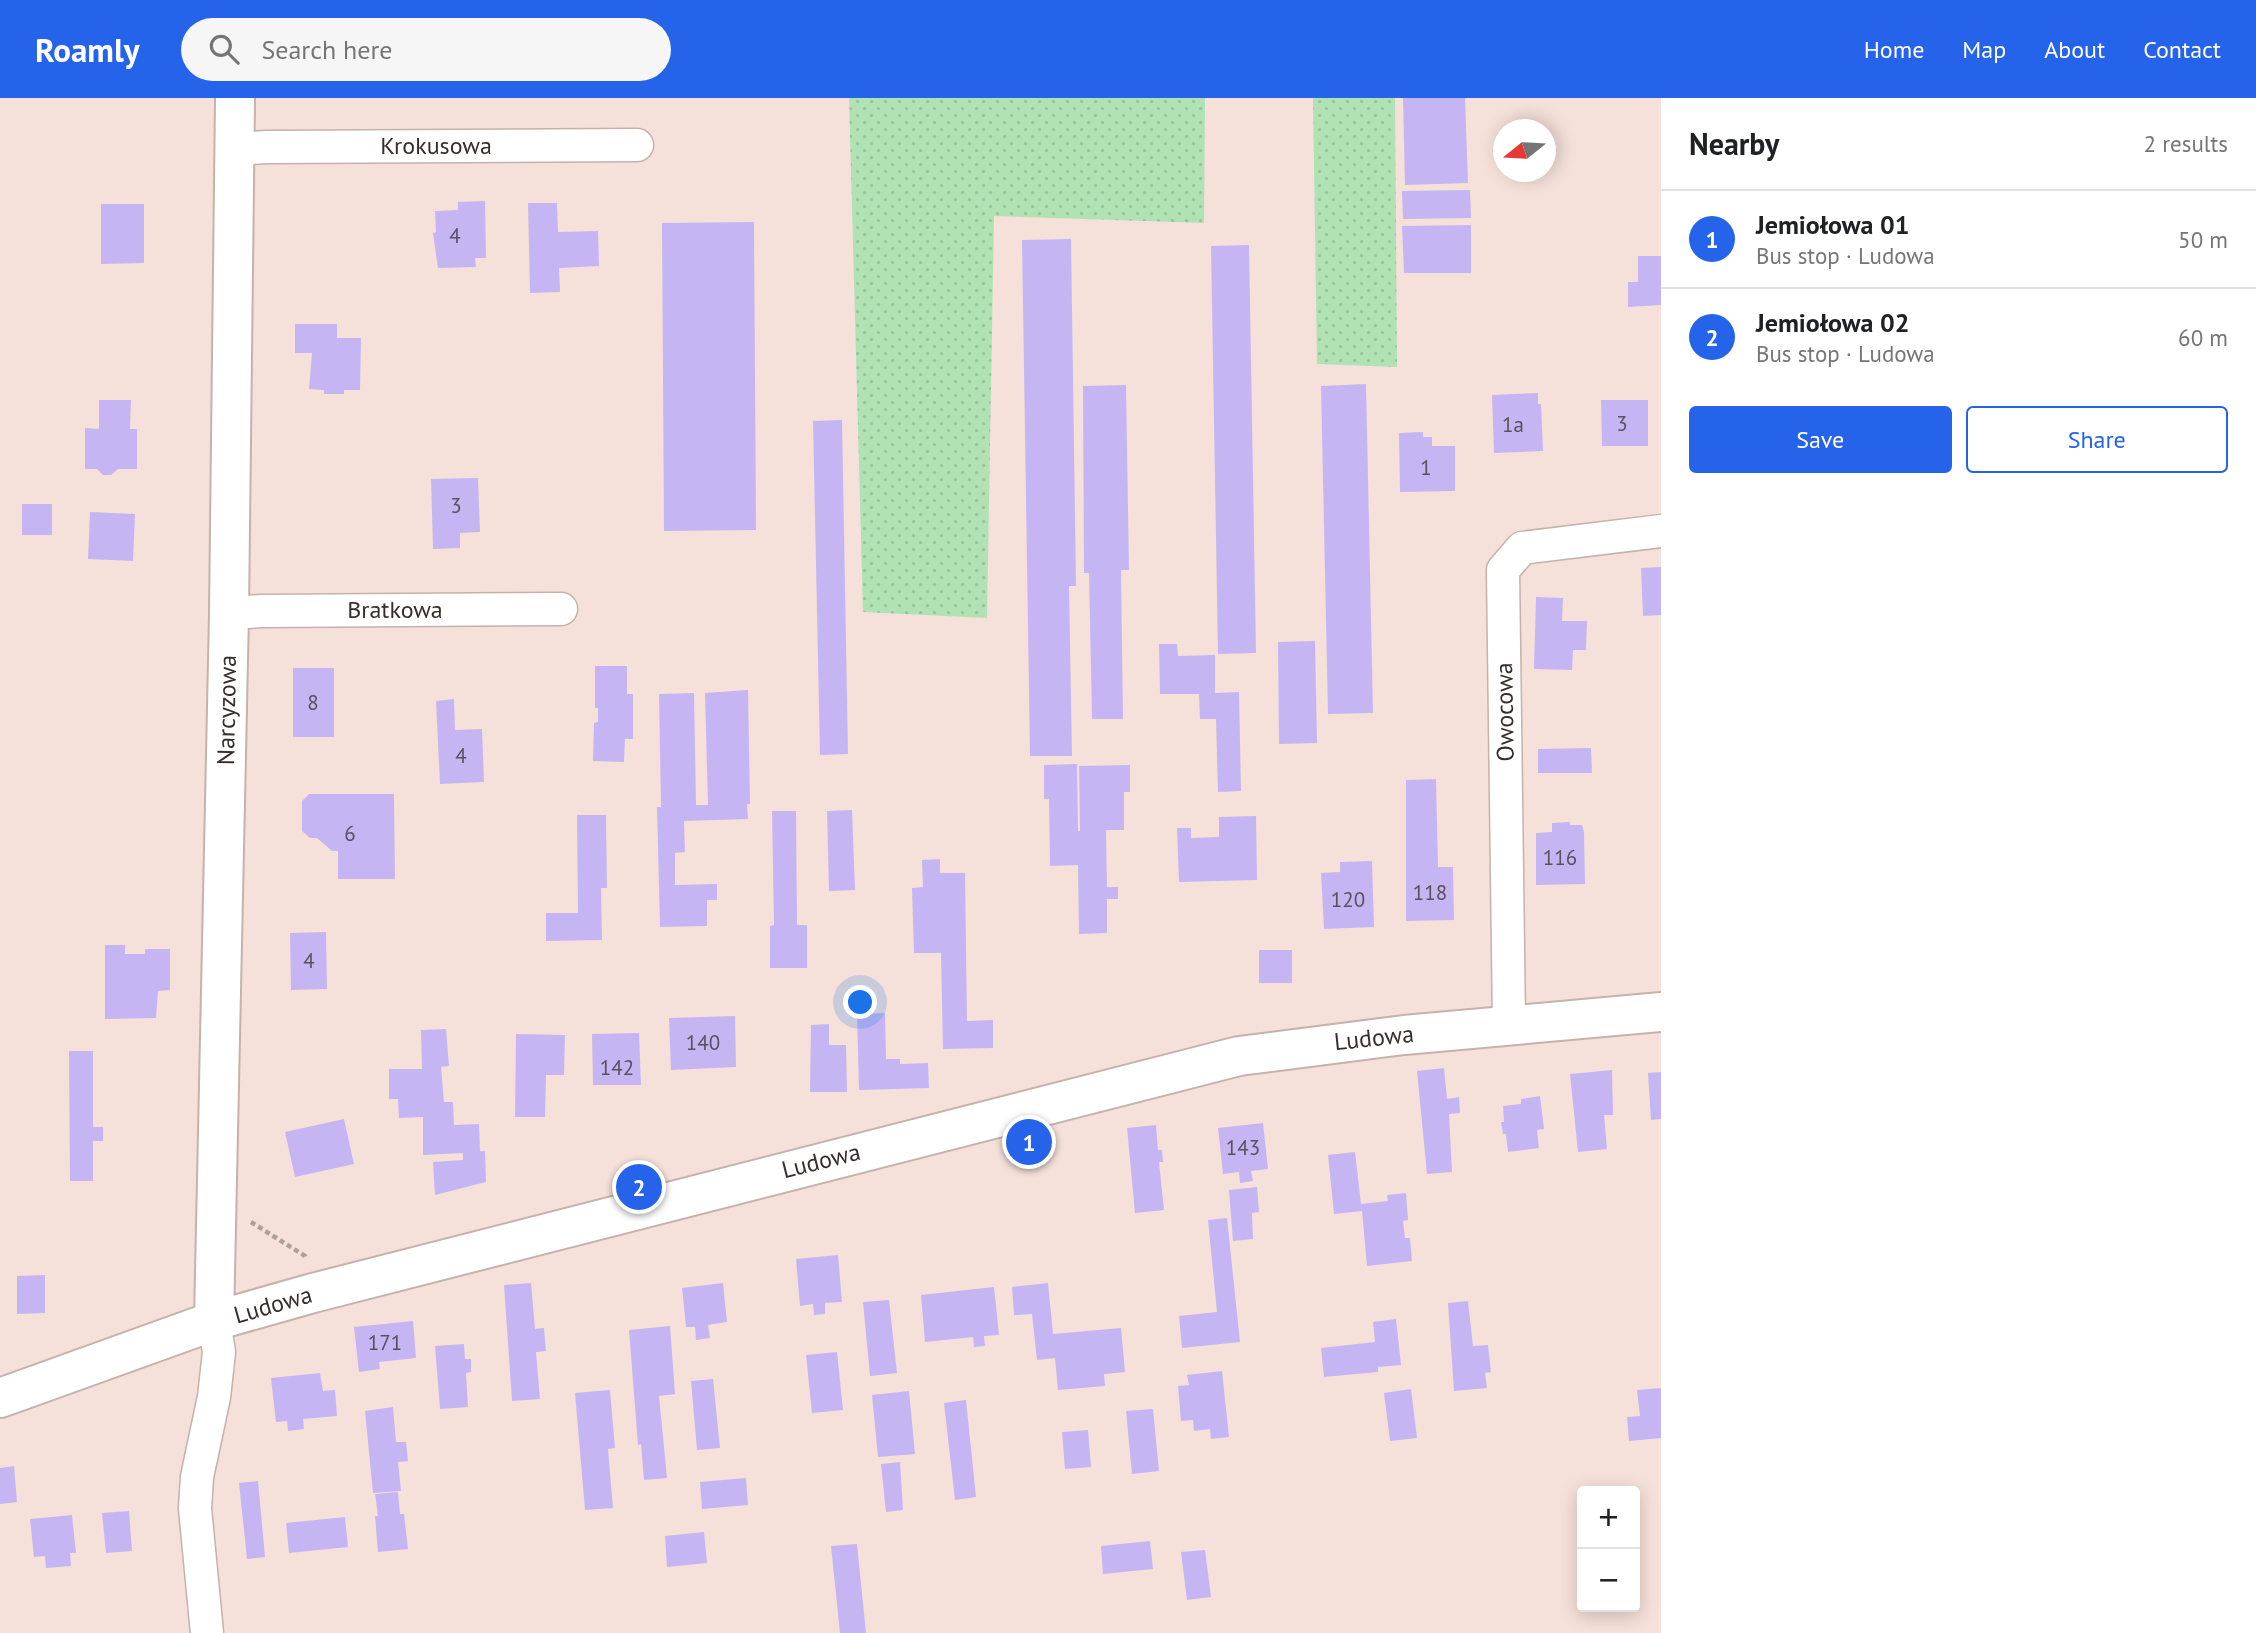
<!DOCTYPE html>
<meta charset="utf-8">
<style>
:root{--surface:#fff;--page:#f6f6f6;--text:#202124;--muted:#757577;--line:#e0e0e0;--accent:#2563eb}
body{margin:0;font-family:"PT Sans",sans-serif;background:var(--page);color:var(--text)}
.controls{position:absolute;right:21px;bottom:21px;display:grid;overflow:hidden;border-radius:7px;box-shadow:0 4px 18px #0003}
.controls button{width:63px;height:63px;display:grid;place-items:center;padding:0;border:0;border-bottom:2px solid var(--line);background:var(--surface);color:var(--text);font:35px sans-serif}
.compass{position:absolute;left:1493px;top:21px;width:63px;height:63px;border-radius:50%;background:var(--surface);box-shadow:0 4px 18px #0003;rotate:252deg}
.you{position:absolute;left:861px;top:905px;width:24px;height:24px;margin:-18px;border:5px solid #fff;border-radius:50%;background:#1a73e8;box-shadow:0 0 0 10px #1a73e833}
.badge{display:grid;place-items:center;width:46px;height:46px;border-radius:50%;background:var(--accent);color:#fff;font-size:23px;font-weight:700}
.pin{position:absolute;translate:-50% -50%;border:4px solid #fff;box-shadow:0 2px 7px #0006}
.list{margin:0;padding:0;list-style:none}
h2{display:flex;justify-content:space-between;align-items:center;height:91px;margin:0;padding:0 28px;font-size:30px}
h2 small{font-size:23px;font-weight:400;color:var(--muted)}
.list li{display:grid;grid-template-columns:46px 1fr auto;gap:21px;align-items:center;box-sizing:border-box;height:98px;padding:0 28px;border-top:2px solid var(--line)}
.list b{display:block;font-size:26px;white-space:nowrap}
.list p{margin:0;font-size:23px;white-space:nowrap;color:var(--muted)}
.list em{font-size:23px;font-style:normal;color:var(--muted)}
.actions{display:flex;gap:14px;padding:21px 28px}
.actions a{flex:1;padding:16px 0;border:2px solid var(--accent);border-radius:7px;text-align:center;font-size:24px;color:var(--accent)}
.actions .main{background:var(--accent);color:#fff}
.icon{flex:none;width:38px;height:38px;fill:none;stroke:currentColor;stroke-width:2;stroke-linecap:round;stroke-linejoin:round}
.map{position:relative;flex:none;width:1661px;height:1535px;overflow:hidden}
header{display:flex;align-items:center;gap:42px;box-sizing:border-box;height:98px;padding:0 35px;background:var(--accent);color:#fff}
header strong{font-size:33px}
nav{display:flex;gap:38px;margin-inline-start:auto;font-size:24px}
.search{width:490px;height:63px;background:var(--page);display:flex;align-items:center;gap:18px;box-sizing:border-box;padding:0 24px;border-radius:38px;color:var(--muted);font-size:26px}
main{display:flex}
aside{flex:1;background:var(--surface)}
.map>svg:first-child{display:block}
</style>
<header>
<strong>Roamly</strong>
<div class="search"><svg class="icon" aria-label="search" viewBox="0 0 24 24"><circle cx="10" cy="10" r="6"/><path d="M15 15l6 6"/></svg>Search here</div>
<nav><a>Home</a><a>Map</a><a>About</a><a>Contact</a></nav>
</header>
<main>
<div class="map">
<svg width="1661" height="1535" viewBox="0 0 1661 1535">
<defs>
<pattern id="grass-dots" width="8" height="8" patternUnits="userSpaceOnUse" patternTransform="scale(1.75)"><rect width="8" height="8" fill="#b0e2b4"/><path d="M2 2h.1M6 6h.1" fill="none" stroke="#98c29b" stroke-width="1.8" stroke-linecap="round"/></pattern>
</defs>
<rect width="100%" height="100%" fill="#f5e1d9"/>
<path fill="url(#grass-dots)" d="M849,0h356l-1,125 -210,-7 -7,402 -124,-6z
M1313,0h82l2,269 -80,-3z"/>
<path fill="#c5b6f3" d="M1403,0h62l3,85 -63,2z
M1470,92l1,28 -68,1 -1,-28z
M485,103l1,57h-11l1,9 -38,1 -5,-35 3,-1 -1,-21 23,-1v-8z
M528,105h29l1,29 40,-1 1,35 -40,2 1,24 -30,1z
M101,106h43v59l-43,1z
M754,124l2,308 -92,1 -2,-308z
M1471,127v48h-67l-2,-47z
M1071,141l5,347h-7l3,170h-42l-8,-516z
M1249,147l7,408 -38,1 -7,-408z
M1638,158h23v49l-33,2v-25h10z
M295,226h42v14h24l-1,52h-16v4h-20v-4l-15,-1 3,-36h-17z
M1366,286l7,329 -45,1 -7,-328z
M1126,287l3,185h-8l2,149h-31l-3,-146h-5l-1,-187z
M1538,295v11h3l2,47 -49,2 -2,-58z
M99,302h32l-1,29h7v40h-19l-7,6h-8l-6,-6h-12v-41l14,1z
M1601,302h47v46h-46z
M842,322l6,334 -28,1 -7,-334z
M1423,334v5h9v9h23v45l-55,1 -1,-59z
M478,380l2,54 -20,1v15l-27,1 -2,-70z
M22,406h30v31h-30z
M90,414l45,2 -2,47 -45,-2z
M1661,469v48l-18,1 -2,-48z
M1536,499l27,1 -1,23h25l-1,29h-13l-1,20 -38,-1z
M1315,543l2,102 -38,1 -1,-102z
M1159,546h18l1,12 37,-1v38l24,-1 2,99 -23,1 -2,-73h-16l-1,-25h-39z
M595,568h32v28h6v45h-8l-1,23 -31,-1 1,-38 4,-1v-14h-3z
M293,570h41v69h-41z
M748,592l2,114h-3l1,15 -64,2 1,31 -10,1v32l42,-1v16h-10v26l-47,1 -3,-120h4l-2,-113 35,-1 2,112h12l-3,-112z
M454,601l1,31 27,-1 2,53 -44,2 -4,-83z
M1591,650l1,25h-54v-24z
M1077,666l1,67h2l-1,-65 51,-1v27h-6v38h-18l1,57h11v12h-11v34l-28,1 -1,-69 -28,1 -1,-67h-5v-34z
M1436,681l2,88h15l1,53 -48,1v-141z
M309,696h85l1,85h-57v-28h-6l-15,-13h-7l-8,-7v-30z
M852,712l3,80 -26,1 -2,-80z
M772,713h24l1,114h10v43h-37v-42l4,-1z
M577,717h29l1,73h-6l1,52 -56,1v-28h32z
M1256,718l1,64 -78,2 -2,-54h14v10l28,-1v-20z
M1570,724v3h12l2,7 1,52 -49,1v-52l16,-1v-9z
M940,761v14h25l2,148 26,-1v28l-50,1 -2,-96h-27l-2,-65 11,-1 -1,-27z
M1372,763l2,66 -50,2 -3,-56 19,-1v-10z
M326,834l1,57 -36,1 -1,-57z
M105,847h20v9h20v-5h25v41l-12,1 -2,27 -51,1z
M1259,852h33v33h-33z
M885,915l1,46h14v5l28,-1 1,25 -70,2 -2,-76z
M735,918l1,51 -65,3 -2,-52z
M829,926v21h17l1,47h-37l1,-67z
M446,931l3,37 -8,1 3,35h9l1,23 25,-1 1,27h5l1,31 -51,13 -2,-33 30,-2v-7l-40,2v-38l-24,1 -1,-19h-9v-30h33l-1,-39z
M639,935l2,52h-48l-1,-51z
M516,936l49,1 -1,40h-18l-1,42h-30z
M69,953h24v76h10v14h-10v40h-23z
M1444,970l3,31 12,-2 1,16 -11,1 3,58 -25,2 -10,-103z
M1612,972l1,45h-9l3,34 -29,3 -8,-78z
M1661,974v47l-10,1 -3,-47z
M1540,998l4,33 -7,1 2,18 -31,4 -2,-18h-3l-2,-12h3l-1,-16 18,-2v-5z
M344,1021l10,45 -59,13 -10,-45z
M1263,1025l5,46 -17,2 2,10 -13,2 -1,-11 -16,2 -5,-46z
M1156,1027l2,25h4l1,12h-4l5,48 -29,3 -8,-85z
M1355,1054l6,52 27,-3 -1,-6 19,-2 2,27 -5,1 2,17h5l2,23 -45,5 -5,-55 -28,3 -6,-59z
M1257,1089l2,25 -7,1 1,26 -20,2 -4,-51z
M1227,1120l13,124 -58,6 -3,-32 38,-4 -9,-92z
M838,1157l4,47 -17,1v11l-11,1 -1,-11 -13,2 -4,-47z
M45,1177v38l-28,1v-38z
M531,1185l4,46 9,-1 2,23 -10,1 4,47 -28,2 -8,-116z
M723,1185l4,39 -19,3 2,13 -14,2 -1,-13h-9l-4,-39z
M1048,1185l5,51 68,-6 4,44 -21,2 1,12 -47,4 -3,-32 -18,2 -5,-46 -18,1 -2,-28z
M994,1189l5,48 -15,1 1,10 -11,1 -1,-10 -48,5 -4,-47z
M889,1202l8,73 -27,3 -7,-74z
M1468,1203l5,45 15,-1 3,27 -6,1 2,15 -33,3 -6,-88z
M1396,1221l5,46 -23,2v5l-54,5 -3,-29 54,-6 -2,-20z
M413,1223l3,37 -37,4 1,7 -21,3 -5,-45z
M670,1228l5,68 -16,2 8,82 -23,2 -3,-36 -3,1 -9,-115z
M464,1246l1,15h6v13l-5,1 2,34 -28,2 -5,-63z
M837,1254l6,58 -31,3 -6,-58z
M1222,1273l7,66 -18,2 -1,-10 -16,2 -1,-11 -12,1 -3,-35 11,-1 -2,-10z
M320,1275l3,18 12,-1 2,26 -34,3 1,10 -16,2 -1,-10 -11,1 -5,-44z
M713,1281l7,69 -23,2 -6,-69z
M1661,1290v50l-32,3 -2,-24 13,-1 -3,-26z
M1411,1291l6,49 -27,3 -6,-48z
M610,1292l5,58 -7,1 5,59 -28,2 -10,-117z
M909,1293l6,63 -37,3 -6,-62z
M966,1302l10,97 -21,3 -11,-97z
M393,1309l3,35h10l2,19 -10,1 3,29 -28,2 -8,-82z
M1153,1311l6,62 -27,3 -6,-63z
M1088,1332l3,37 -26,2 -3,-37z
M900,1364l3,48 -17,2 -5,-48z
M14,1368l3,36 -17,2v-36z
M746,1380l2,27 -46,4 -2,-27z
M258,1383l7,76 -18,2 -8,-76z
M398,1394l2,22h4l4,35 -30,3 -3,-36h3l-3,-22z
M129,1413l3,40 -26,2 -4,-40z
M72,1417l4,38h-6l1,13 -25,2 -1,-12 -11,1 -4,-38z
M345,1419l3,30 -59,6 -3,-30z
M704,1434l3,31 -40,4 -2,-31z
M1150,1443l3,28 -50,5 -2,-28z
M857,1446l9,89h-26l-9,-87z
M1205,1452l6,47 -24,3 -6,-48z"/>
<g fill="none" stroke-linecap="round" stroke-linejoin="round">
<defs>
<path id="street" d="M235,51l32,-2 370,-2
M229,515l33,-2 299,-2
M1509,926l-6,-454 19,-22 139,-17
M207,1535l-12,-125 2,-31 17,-80 5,-45 -5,-31"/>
<path id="secondary" d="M214,1223l15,-708 6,-515
M0,1300l214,-77 99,-28 926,-237 165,-21 257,-23"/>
</defs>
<use href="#street" stroke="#c5b2aa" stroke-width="35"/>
<use href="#secondary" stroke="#c5b2aa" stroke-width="42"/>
<path stroke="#ae9f98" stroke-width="4.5" stroke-dasharray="5 3.5" stroke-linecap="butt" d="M251,1124l54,34 1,4"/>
<use href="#street" stroke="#fff" stroke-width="32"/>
<use href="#secondary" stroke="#fff" stroke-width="38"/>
</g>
<g text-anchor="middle" stroke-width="5" stroke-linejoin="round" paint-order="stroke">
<g font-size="21" fill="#5a505d">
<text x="455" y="145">4</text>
<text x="1622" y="333">3</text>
<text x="1513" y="334">1a</text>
<text x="1426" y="377">1</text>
<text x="456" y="415">3</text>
<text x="313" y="612">8</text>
<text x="461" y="665">4</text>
<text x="350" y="743">6</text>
<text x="1560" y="767">116</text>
<text x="1430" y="802">118</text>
<text x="1348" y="809">120</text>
<text x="309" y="870">4</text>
<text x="703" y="952">140</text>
<text x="617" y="977">142</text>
<text x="1243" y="1057">143</text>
<text x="385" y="1252">171</text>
</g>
<g font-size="24" fill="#362e2b" stroke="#fff">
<text x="436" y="56">Krokusowa</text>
<text x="395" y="520">Bratkowa</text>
<text transform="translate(227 612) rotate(-89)" y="8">Narcyzowa</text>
<text transform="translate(1505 614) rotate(-91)" y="8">Owocowa</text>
<text transform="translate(1374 940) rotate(-6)" y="8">Ludowa</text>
<text transform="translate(821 1063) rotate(-14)" y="8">Ludowa</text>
<text transform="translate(273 1207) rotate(-16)" y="8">Ludowa</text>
</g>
</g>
</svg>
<div class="controls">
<button>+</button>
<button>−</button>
</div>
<svg class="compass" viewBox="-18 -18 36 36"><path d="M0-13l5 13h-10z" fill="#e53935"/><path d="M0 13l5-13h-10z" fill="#757577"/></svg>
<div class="you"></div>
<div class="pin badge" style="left:1029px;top:1044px">1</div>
<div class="pin badge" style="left:639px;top:1089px">2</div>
</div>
<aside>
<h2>Nearby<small>2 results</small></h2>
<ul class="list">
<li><span class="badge">1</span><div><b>Jemiołowa 01</b><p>Bus stop · Ludowa</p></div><em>50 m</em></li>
<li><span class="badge">2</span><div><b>Jemiołowa 02</b><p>Bus stop · Ludowa</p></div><em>60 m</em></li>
</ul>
<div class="actions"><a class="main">Save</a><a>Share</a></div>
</aside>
</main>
